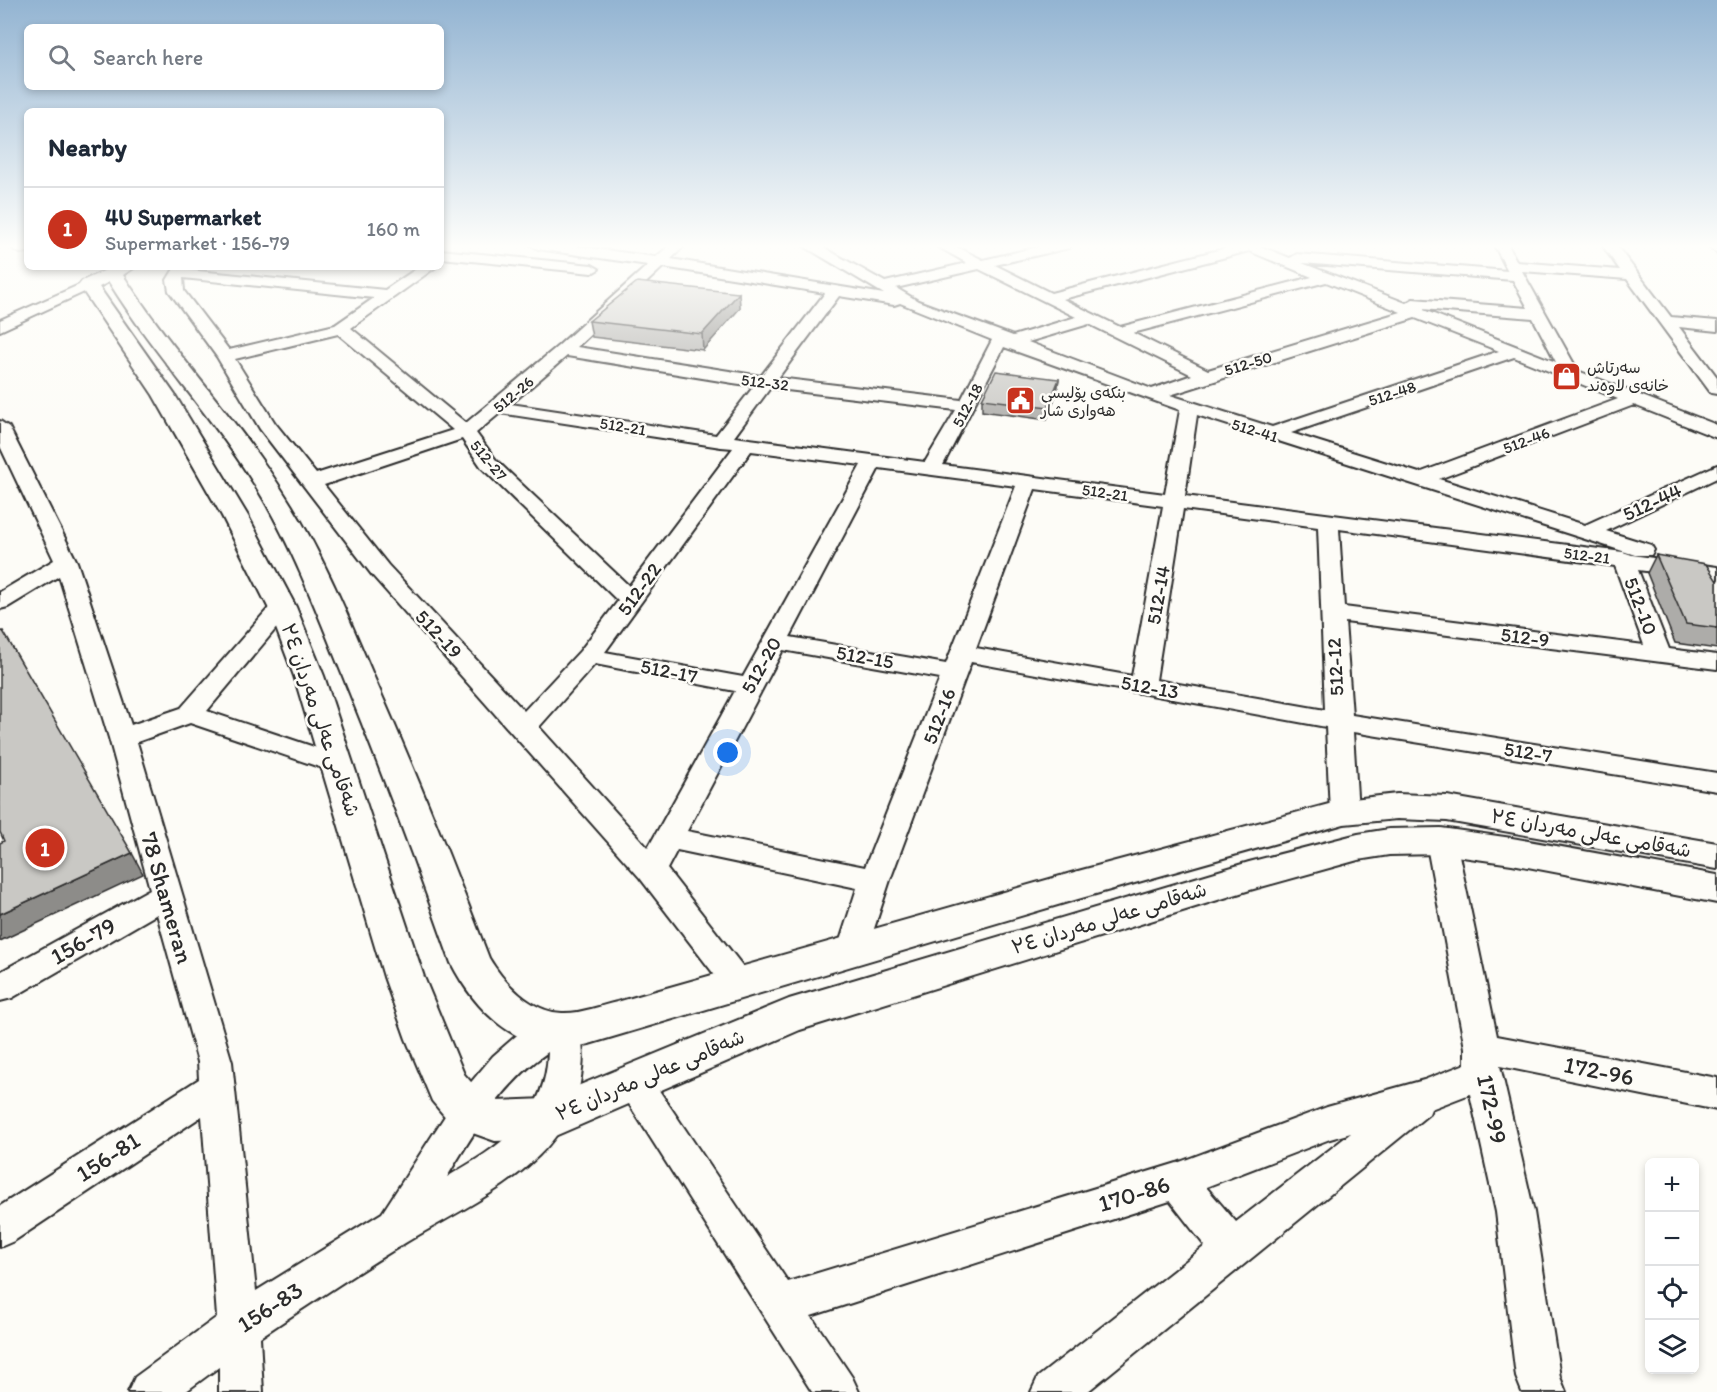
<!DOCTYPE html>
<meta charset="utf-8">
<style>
:root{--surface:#fff;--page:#f2f2f3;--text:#1f2937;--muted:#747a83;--line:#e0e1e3;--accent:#c8321e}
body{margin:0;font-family:Itim,"Playpen Sans Arabic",sans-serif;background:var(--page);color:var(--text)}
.controls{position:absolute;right:18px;bottom:18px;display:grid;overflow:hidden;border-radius:9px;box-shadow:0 3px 9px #0003}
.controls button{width:54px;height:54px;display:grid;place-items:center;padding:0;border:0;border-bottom:2px solid var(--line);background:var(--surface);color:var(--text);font:30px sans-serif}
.you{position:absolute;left:728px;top:753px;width:21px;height:21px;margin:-15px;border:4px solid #fff;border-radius:50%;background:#1a73e8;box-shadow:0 0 0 9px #1a73e833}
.badge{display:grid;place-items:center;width:39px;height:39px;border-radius:50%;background:var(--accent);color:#fff;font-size:20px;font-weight:700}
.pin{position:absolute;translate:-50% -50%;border:3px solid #fff;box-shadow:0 2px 6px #0006}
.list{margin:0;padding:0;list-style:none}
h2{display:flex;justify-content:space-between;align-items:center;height:78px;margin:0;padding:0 24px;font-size:26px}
h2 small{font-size:20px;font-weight:400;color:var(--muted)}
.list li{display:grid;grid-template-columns:39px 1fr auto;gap:18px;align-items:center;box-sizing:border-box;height:84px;padding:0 24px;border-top:2px solid var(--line)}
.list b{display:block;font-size:22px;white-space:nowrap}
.list p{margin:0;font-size:20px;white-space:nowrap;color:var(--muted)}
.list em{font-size:20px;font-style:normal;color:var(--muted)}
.icon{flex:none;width:33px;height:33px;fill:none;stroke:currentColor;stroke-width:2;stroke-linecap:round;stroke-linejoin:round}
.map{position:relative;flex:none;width:1717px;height:1392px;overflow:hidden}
.search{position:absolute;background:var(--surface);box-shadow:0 3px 9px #0003;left:24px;top:24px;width:420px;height:66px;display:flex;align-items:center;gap:15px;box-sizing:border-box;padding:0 21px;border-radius:9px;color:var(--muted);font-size:22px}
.panel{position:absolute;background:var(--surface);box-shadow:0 3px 9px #0003;left:24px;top:108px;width:420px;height:162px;border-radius:9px}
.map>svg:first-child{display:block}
</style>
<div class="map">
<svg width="1717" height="1392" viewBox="0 0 1717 1392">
<rect width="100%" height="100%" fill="#fdfcf7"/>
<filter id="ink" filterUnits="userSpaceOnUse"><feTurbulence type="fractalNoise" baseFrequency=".0167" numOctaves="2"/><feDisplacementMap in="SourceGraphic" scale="12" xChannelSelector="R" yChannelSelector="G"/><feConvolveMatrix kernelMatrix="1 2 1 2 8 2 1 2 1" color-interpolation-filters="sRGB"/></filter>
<g filter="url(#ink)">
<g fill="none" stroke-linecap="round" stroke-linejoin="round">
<defs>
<path id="minor" d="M27,245v7l-7,1 -7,-4 2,-3z
M531,245h37l88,12 14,-12h15l-14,14 213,35 -82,-49h17l66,37 82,-19 -32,-18h18l30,15 63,-15h25l-2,3 -74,17 56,28 187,-48h19l33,13 7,-4 211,17 -14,-26h14l9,17 103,8 -18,-25h14l55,72 46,4v10l-38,-4 38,50v17l-6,-1 -84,-114 -105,-8 56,100 139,54v13l-83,-33 -195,74 146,46 132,-60v13l-111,53 45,14 3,5 -3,5h-16l-438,-140 -12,81 438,56 9,3 85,12v12l-3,1 -76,-10 31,79 48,6v14l-372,-47 7,93 365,58v18l-364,-59 5,80 -4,7 -10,3 -10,-3 -4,-7 -4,-85 -355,-65 -81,218 -26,79 -11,4 -11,-4 -5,-9 20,-62 -180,-38 -10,19 88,113 -4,9 -12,4 -12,-4 -87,-113 -268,-303 -112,-146 -43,-72 -48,-66 -2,-11 8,-13h14l-1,3 197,20 34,-23h17l-85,61 115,95 92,-77 90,-81 -110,-16zM1249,251l63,26 -192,50 -57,-28zM1302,263l211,17 15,28 -115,-9 -7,4zM663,267l162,26 -64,83 -184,-29zM979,269l97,48 -63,19 -95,-35 -22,-13zM183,278l191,20 -39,27 -106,25 -45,-59zM1326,282l75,30 -193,58 -75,-37zM839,296l55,9 6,-2 92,37 -31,60 -183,-22zM1421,309l112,9 23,44zM1415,318l84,33 -227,76 -102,-32zM1089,324l103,51 -40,14 -124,-47zM338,334l115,96 -137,44 -41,-51 -40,-64zM1004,347l176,63 -15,84 -222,-29zM567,356l166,27 21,3 -38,49 -205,-31zM1514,357l104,42 -199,74 -128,-40zM770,388l186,22 -31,52 -191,-25zM500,413l221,34 12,1 -104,138 -133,-126 -20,-27zM462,439l20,29 136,133 -38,50 -56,60 -136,-146 -64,-80zM751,451l110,14 -118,212 -138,-25zM879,468l137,18 -70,178 -156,-27zM1035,489l128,17 -31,170 -156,-28zM1183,509l135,18 7,183 -169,-30zM1339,529l276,37 29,79 -300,-38zM783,650l157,28 -75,189 -178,-36zM595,664l140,27 -87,157 -109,-121z
M1706,245h11v8z
M441,250l151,15 7,4 -7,4 -151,-15z
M88,281l7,4 -2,3 -93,43v-11z
M0,421l9,6 68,135 54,163 50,-17 93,-106h16l4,5 -87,104 140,47 4,6 -4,6 -10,3 -147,-50 -53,19 95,320 24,229 126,-78 70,-108 41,-49 23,-20 25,-16 12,-4 22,5c10,19 9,41 5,62 -18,85 -109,119 -175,160 -49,30 -97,62 -145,94l3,55h-44v-25l-34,25h-57l7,-15 82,-60 -15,-201 -188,125 -14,6v-41l199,-127 -1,-17 -41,-148 -145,84 -12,3v-29l150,-83 -41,-151 -50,-162 -51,31 -8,2v-17l54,-32 -54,-114zM548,1052c-2,67 -48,94 -101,125 27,-45 57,-95 101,-125z
M1441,830l10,4 5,7 41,195 220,42v32l-217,-44 34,146 26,165 6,15h-44l-6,-15 -20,-165 -26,-118 -39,15 -2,5 -342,278h-56l7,-15 167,-131 -35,-45 -359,115 41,61 7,15h-47l-197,-310 5,-11 13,-5 13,5 142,211 389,-119 150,-56 97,-27 41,-16v-16l-39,-207 5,-7zM1351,1133l-115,89 -30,-35 124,-48z"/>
<path id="major" d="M112,267h23l-12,8c50,78 115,144 164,223 36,56 61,118 87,179 41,93 79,187 115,281 15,25 42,54 73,55 18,1 37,-7 55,-11l461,-131 266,-71 53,-6 50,2 270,47v26l-270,-48 -50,-2 -53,5 -266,75 -489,145c-63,16 -111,-28 -138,-81 -34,-97 -70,-193 -109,-289 -24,-59 -46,-118 -78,-174 -45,-77 -108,-142 -155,-218l-10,5 76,108 73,121 48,91 28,69 100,301 40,97 20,23 11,4 51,-2 243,-100 460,-137 109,-28 31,-5 52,-1 71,10 205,37v28l-205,-39 -71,-10 -52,1 -31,5 -108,30 -450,140 -252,109 -53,2 -42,-15 -21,-25 -26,-62 -22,-62 -90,-301 -26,-69 -46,-91 -69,-121 -74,-110 3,-4z"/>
</defs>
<use href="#minor" stroke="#2b2b2b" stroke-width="4"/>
<use href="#major" stroke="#2b2b2b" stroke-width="4"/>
<use href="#minor" fill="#fdfcf7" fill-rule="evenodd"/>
<use href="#major" fill="#fdfcf7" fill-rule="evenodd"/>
</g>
<path fill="#adaca9" stroke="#2b2b2b" stroke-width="1.5" d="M739,293l1,15 -37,42 -111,-13 -3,-16z
M1059,379l-2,12 -10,29 -65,-9v-12z
M1656,555l61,26v68l-42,-6 -28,-70z"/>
<path fill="#8d8c89" stroke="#2b2b2b" stroke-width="1.5" d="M739,293l1,15 -37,42 -1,-16z
M1059,379l-2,12 -10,29 1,-13z
M132,853l11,21 -143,67v-27z"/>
<path fill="#c9c8c4" stroke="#2b2b2b" stroke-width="1.5" d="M637,282l102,11 -37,41 -113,-13z
M996,371l63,8 -11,28 -66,-8z
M1656,555l50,9 11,17v47l-31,-4z
M3,631l129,222 -132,61v-71l4,-2 -4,-9v-200z"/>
</g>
<linearGradient id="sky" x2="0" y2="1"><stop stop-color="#93b4d2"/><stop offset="0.56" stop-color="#fefefb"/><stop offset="1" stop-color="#fefefb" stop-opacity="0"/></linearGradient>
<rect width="1717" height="440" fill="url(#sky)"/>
<defs>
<symbol id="shop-square" viewBox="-11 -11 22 22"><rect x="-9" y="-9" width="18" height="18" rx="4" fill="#c8321e" stroke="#fdfcf7"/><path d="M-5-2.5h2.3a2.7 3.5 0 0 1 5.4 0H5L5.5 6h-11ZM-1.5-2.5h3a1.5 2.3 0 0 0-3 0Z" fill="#fff"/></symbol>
<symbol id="civic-square" viewBox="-11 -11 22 22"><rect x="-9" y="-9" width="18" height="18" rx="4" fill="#c8321e" stroke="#fdfcf7"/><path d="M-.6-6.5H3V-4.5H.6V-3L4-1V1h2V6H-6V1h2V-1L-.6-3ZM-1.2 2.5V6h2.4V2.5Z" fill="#fff"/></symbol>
</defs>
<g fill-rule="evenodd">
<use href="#shop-square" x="1550" y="360" width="33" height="33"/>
<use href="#civic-square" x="1004" y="384" width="33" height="33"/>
</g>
<g text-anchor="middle" stroke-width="5" stroke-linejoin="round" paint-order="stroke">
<g font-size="16" fill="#2b2b2b" stroke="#fdfcf7">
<text transform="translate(1248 363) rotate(-17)" y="6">512-50</text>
<text transform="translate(765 382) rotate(7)" y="6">512-32</text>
<text transform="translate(1392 393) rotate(-18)" y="6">512-48</text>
<text transform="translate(513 394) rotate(-40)" y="6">512-26</text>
<text transform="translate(967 405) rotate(-62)" y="6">512-18</text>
<text transform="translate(623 426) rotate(9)" y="6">512-21</text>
<text transform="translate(1255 430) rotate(17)" y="6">512-41</text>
<text transform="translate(1526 440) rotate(-21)" y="6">512-46</text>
<text transform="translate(489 460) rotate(50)" y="6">512-27</text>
<text transform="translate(1105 492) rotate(8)" y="6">512-21</text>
<text transform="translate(1587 555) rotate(7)" y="6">512-21</text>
</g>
<g font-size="16" fill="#2b2b2b" stroke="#fdfcf7" text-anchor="start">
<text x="1587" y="373">سەرتاش<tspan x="1587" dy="18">خانەی لاوەند</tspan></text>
<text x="1041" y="398">بنکەی پۆلیسی<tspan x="1041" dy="18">هەواری شار</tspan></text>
</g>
<g font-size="20" fill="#2b2b2b" stroke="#fdfcf7">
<text transform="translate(1652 502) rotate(-25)" y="7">512-44</text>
<text transform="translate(639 589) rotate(-54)" y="7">512-22</text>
<text transform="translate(1158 595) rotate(-80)" y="7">512-14</text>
<text transform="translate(1641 606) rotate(69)" y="7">512-10</text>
<text transform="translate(439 634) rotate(47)" y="7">512-19</text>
<text transform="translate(1525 637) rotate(7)" y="7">512-9</text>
<text transform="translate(865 657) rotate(10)" y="7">512-15</text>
<text transform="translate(761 665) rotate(-61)" y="7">512-20</text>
<text transform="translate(1335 667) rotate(-93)" y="7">512-12</text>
<text transform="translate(669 671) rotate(11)" y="7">512-17</text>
<text transform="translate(1150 687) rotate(10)" y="7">512-13</text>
<text transform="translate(939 716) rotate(-69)" y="7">512-16</text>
<text transform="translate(321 720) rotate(71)" y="7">شەقامی عەلی مەردان ٣٤</text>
<text transform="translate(1528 752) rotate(9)" y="7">512-7</text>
<text transform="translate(1591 833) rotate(10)" y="7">شەقامی عەلی مەردان ٣٤</text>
<text transform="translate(1109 918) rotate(-17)" y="7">شەقامی عەلی مەردان ٣٤</text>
<text transform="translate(650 1075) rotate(-23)" y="7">شەقامی عەلی مەردان ٣٤</text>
</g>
<g font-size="24" fill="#2b2b2b" stroke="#fdfcf7">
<text transform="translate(167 898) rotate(74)" y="8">78 Shameran</text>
<text transform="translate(83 941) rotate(-30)" y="8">156-79</text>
<text transform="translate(1599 1071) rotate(11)" y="8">172-96</text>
<text transform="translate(1492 1109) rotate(78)" y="8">172-99</text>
<text transform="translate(108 1157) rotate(-33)" y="8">156-81</text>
<text transform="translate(1134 1194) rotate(-17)" y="8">170-86</text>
<text transform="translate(270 1307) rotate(-33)" y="8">156-83</text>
</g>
</g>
</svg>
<div class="controls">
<button>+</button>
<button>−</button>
<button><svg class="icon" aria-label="locate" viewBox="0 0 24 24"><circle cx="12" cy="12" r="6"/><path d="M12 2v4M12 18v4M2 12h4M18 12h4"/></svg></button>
<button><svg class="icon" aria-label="layers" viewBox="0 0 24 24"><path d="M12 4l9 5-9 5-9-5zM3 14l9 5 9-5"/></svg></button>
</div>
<div class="you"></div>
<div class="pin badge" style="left:45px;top:848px">1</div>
<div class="search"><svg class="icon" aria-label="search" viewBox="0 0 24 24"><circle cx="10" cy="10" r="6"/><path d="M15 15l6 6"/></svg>Search here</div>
<section class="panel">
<h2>Nearby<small></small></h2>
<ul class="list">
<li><span class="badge">1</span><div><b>4U Supermarket</b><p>Supermarket · 156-79</p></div><em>160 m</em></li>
</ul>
</section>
</div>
